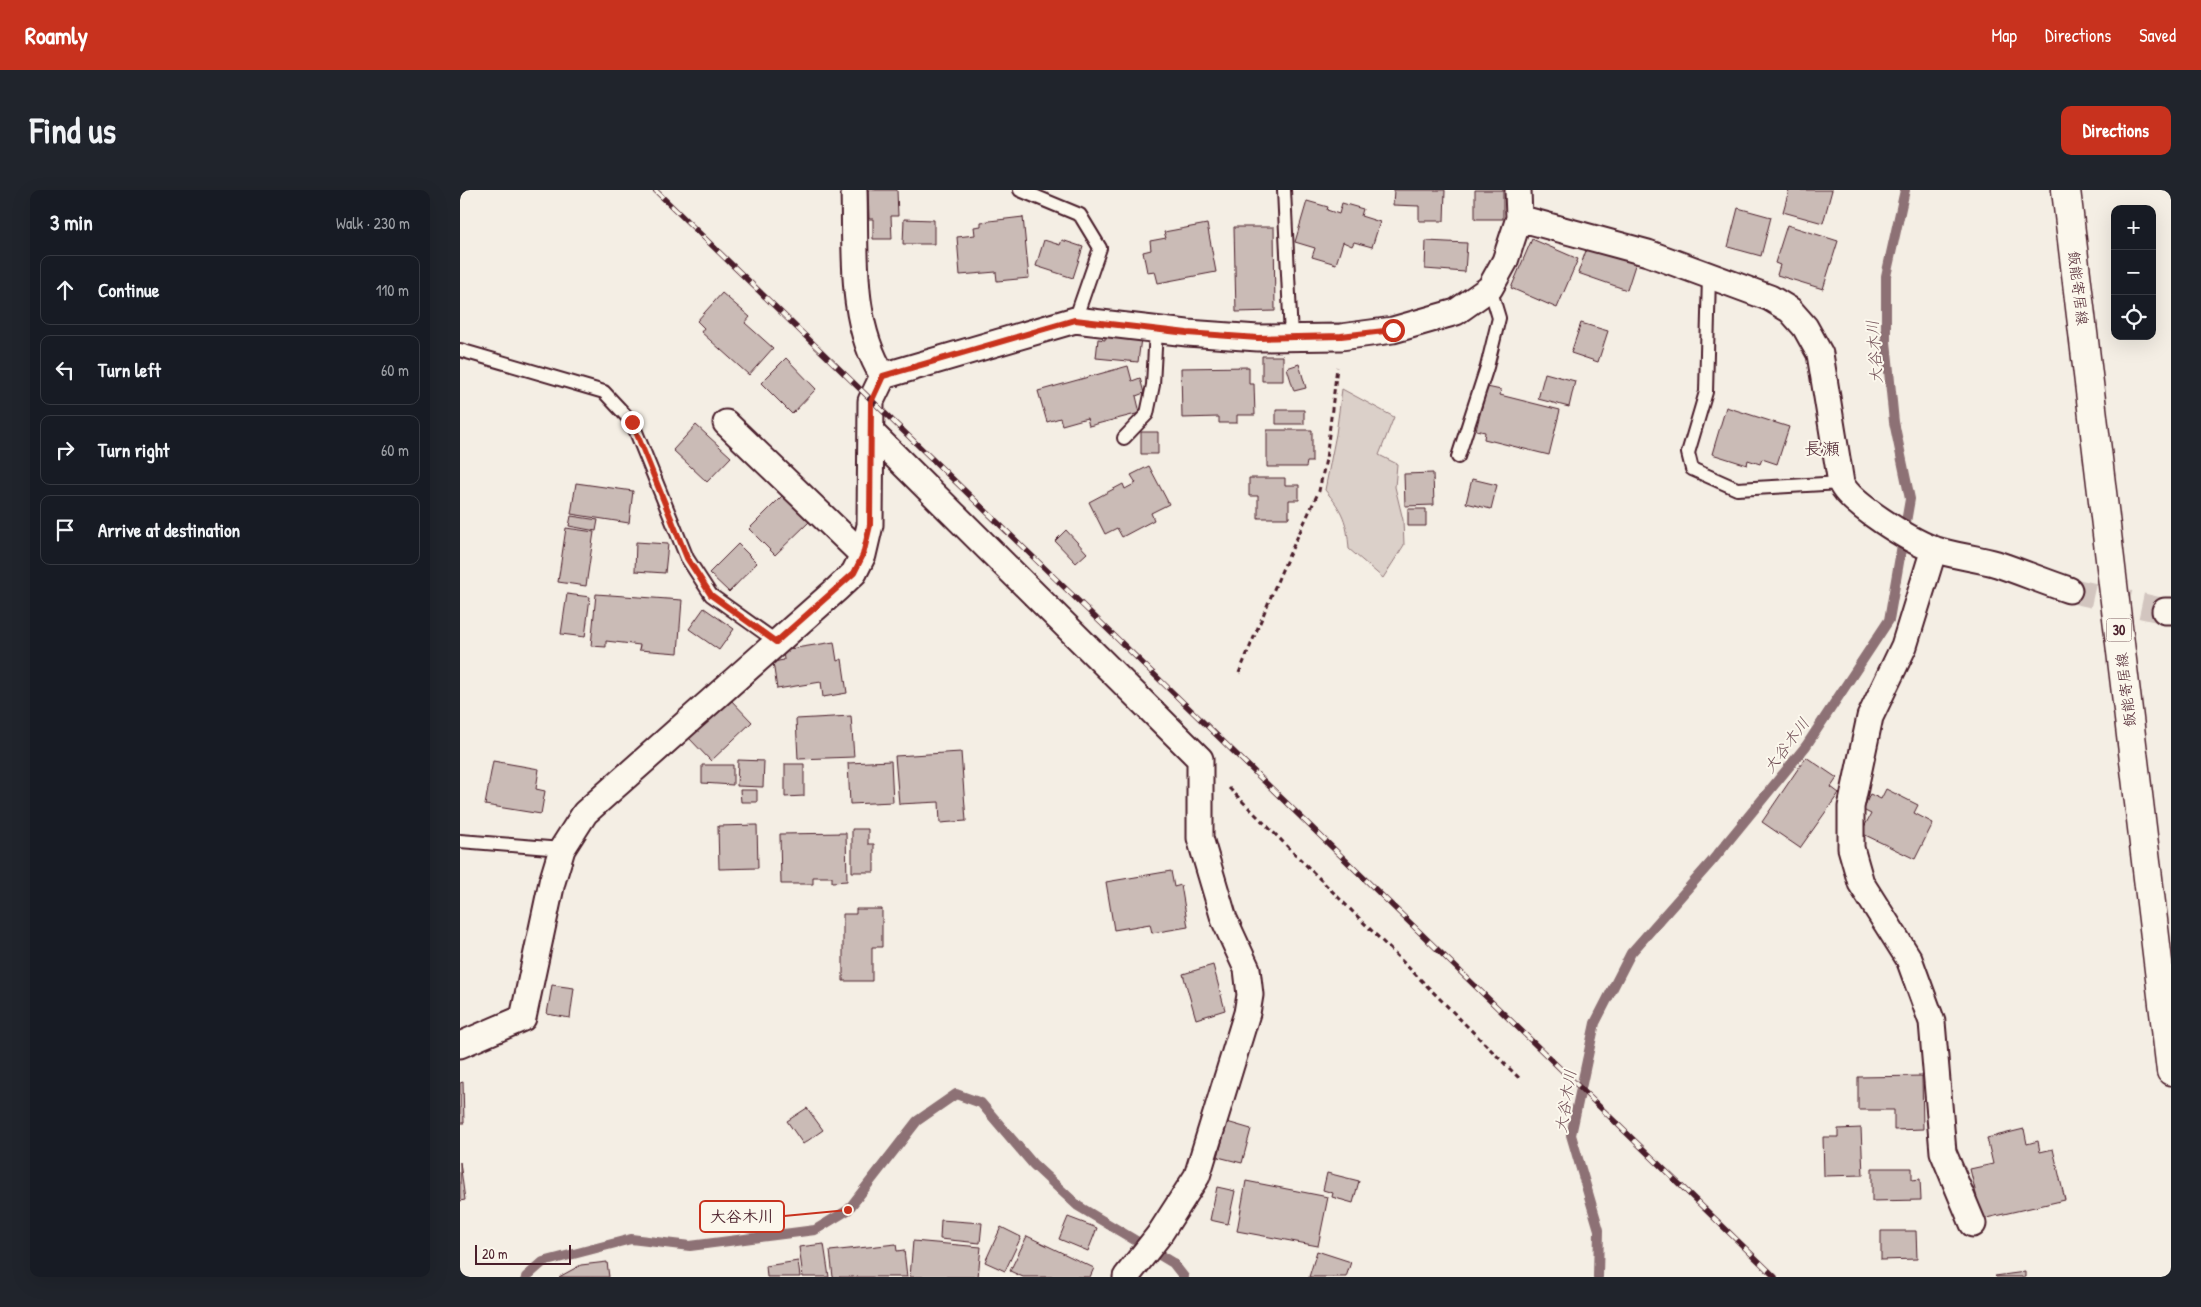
<!DOCTYPE html>
<meta charset="utf-8">
<style>
:root{--surface:#171b24;--page:#20242c;--text:#f1f3f6;--muted:#9ea1a6;--line:#363941;--accent:#c8321e}
body{margin:0;font-family:"Patrick Hand","Klee One",sans-serif;background:var(--page);color:var(--text)}
.controls{position:absolute;right:15px;top:15px;display:grid;overflow:hidden;border-radius:10px;box-shadow:0 5px 20px #0002}
.controls button{width:45px;height:45px;display:grid;place-items:center;padding:0;border:0;border-bottom:1px solid var(--line);background:var(--surface);color:var(--text);font:25px sans-serif}
.scale{position:absolute;left:15px;bottom:12px;width:96px;box-sizing:border-box;padding-left:5px;border:2px solid #4a1f2b;border-top:0;font-size:14px;line-height:18px;white-space:nowrap;color:#4a1f2b;-webkit-text-stroke:4px #fbf7ec;paint-order:stroke}
.stop{position:absolute;width:15px;height:15px;margin:-11px;border:4px solid #c8321e;border-radius:50%;background:#fff}
.stop.end{background:#c8321e;border-color:#fff;box-shadow:0 1px 5px #0008}
.list{margin:0;padding:0;list-style:none}
h2{display:flex;justify-content:space-between;align-items:center;height:65px;margin:0;padding:0 20px;font-size:21px}
h2 small{font-size:16px;font-weight:400;color:var(--muted)}
.list li{display:grid;grid-template-columns:32px 1fr auto;gap:15px;align-items:center;box-sizing:border-box;height:70px;margin:0 10px 10px;padding:0 10px;border:1px solid var(--line);border-radius:10px}
.list b{display:block;font-size:19px;white-space:nowrap}
.list em{font-size:16px;font-style:normal;color:var(--muted)}
.icon{flex:none;width:28px;height:28px;fill:none;stroke:currentColor;stroke-width:2;stroke-linecap:round;stroke-linejoin:round}
.map{position:relative;flex:none;width:1711px;height:1087px;overflow:hidden;border-radius:10px}
header{display:flex;align-items:center;gap:30px;box-sizing:border-box;height:70px;padding:0 25px;background:var(--accent);color:#fff}
header strong{font-size:24px}
nav{display:flex;gap:28px;margin-inline-start:auto;font-size:18px}
.intro{display:flex;align-items:center;justify-content:space-between;box-sizing:border-box;height:120px;padding:0 30px}
h1{margin:0;font-size:35px}
.button{padding:12px 22px;border-radius:10px;background:var(--accent);color:#fff;font-size:18px;font-weight:700}
main{display:flex;gap:30px;padding:0 30px}
aside{flex:1;background:var(--surface);border-radius:10px;box-shadow:0 5px 20px #0002}
.map>svg:first-child{display:block}
</style>
<header>
<strong>Roamly</strong>
<nav><a>Map</a><a>Directions</a><a>Saved</a></nav>
</header>
<div class="intro"><h1>Find us</h1><a class="button">Directions</a></div>
<main>
<aside>
<h2>3 min<small>Walk · 230 m</small></h2>
<ul class="list">
<li><svg class="icon" aria-label="ahead" viewBox="0 0 24 24"><path d="M12 20V5M6 11l6-6 6 6"/></svg><div><b>Continue</b></div><em>110 m</em></li>
<li><svg class="icon" aria-label="left" viewBox="0 0 24 24"><path d="M17 20v-9H6M10 6l-5 5 5 5"/></svg><div><b>Turn left</b></div><em>60 m</em></li>
<li><svg class="icon" aria-label="right" viewBox="0 0 24 24"><path d="M7 20v-9h11M14 6l5 5-5 5"/></svg><div><b>Turn right</b></div><em>60 m</em></li>
<li><svg class="icon" aria-label="arrive" viewBox="0 0 24 24"><path d="M6 21V4h12l-3 4 3 4H6"/></svg><div><b>Arrive at destination</b></div></li>
</ul>
</aside>
<div class="map">
<svg width="1711" height="1087" viewBox="0 0 1711 1087">
<rect width="100%" height="100%" fill="#f4eee4"/>
<filter id="ink" filterUnits="userSpaceOnUse"><feTurbulence type="fractalNoise" baseFrequency=".02" numOctaves="2"/><feDisplacementMap in="SourceGraphic" scale="10" xChannelSelector="R" yChannelSelector="G"/><feConvolveMatrix kernelMatrix="1 2 1 2 8 2 1 2 1" color-interpolation-filters="sRGB"/></filter>
<g filter="url(#ink)">
<path fill="#dbd0c9" stroke="#92787a" d="M882,199l52,28 -15,38 18,9 -2,23 8,33 1,25 -21,33 -34,-29c-2,-27 -6,-38 -24,-59l11,-56z"/>
<g fill="none" stroke-linecap="round" stroke-linejoin="round">
<path stroke="#8d7174" stroke-width="10" d="M66,1087l17,-15 88,-23 59,7 125,-16 33,-20 69,-89 39,-27 25,9 52,61 45,42 95,57 11,14
M1138,1087l1,-47 -28,-95 24,-112 36,-70 81,-92 94,-115 83,-126 21,-121 -16,-77 -8,-81v-65l19,-86"/>
</g>
<path fill="#cabbb6" stroke="#4a1f2b" d="M408,0h29l1,26h-7l1,23h-19v-20h-4z
M934,0h51l-1,31h-25v-15l-26,-1z
M1015,0h28v29h-28z
M1329,0h43l-9,33 -40,-11z
M847,11l21,6 -1,3 12,4 3,-11 21,6 -2,7 19,6 -8,25 -18,-5 -2,4 -9,-4 -7,22 -24,-7 3,-9 -20,-6z
M1278,18l33,9 -10,39 -33,-9z
M563,27l6,61 -32,3 -1,-9 -36,3 -3,-38 18,-2 -1,-8 7,-1v-4z
M444,29l30,1v24h-31z
M747,34l9,48 -58,11 -3,-12 -8,1 -4,-20 8,-2 -1,-9 16,-3 -2,-6z
M1327,35l51,16 -15,48 -46,-14 3,-10 -5,-2z
M774,37h40l1,84 -39,1z
M1072,49l46,20 -21,49 -46,-20z
M584,50l16,5 2,-5 21,7 -10,31 -37,-12z
M966,51l41,2 -2,29 -40,-3z
M1128,55l48,17 -9,28 -49,-17z
M262,103l28,24 -5,6 28,25 -24,27 -48,-43 3,-4 -7,-7z
M1121,133l27,8 -10,31 -27,-9z
M645,144l36,4 -3,24 -42,-4 2,-19 7,1z
M802,166h21v25h-21z
M326,168l30,31 -24,25 -31,-31z
M839,174l7,24 -12,3 -7,-23z
M668,176l4,15 8,-3 4,15 -8,3 4,17 -51,13 -2,-8 -25,7 -2,-7 -13,4 -9,-31z
M789,177v17h5l1,31h-18v8h-18v-6l-37,1 -1,-50z
M1085,183l30,8 -6,26 -31,-8z
M1027,197l14,3 -1,5 60,15 -11,45 -65,-16 1,-7 -9,-2z
M1266,217l63,20 -12,37 -15,-5 -2,5 -12,-4 -1,5 -35,-11z
M816,220h28v14h-28z
M236,235l35,32 -24,25 -34,-32z
M807,240h45v32h-5l-1,5h-39z
M681,242h17v22h-17z
M689,276l20,38 -18,9 3,7 -32,17 -5,-9 -12,6 -16,-32 34,-18 2,5 11,-6 -5,-8z
M973,283l1,32 -29,1 -1,-32z
M789,288h36v7h14v15h-10v18h-31v-22h-9z
M1012,289l25,6 -6,24 -25,-6z
M116,293l57,8 -4,32 -58,-9z
M323,305l26,27 -34,33 -26,-26z
M948,319h18v17h-18z
M111,326l27,4 -2,11 -27,-5z
M106,338l28,4 -8,54 -28,-4z
M606,340l21,23 -11,10 -21,-22z
M176,352l32,2 -3,29 -30,-2z
M278,354l19,19 -28,29 -20,-19z
M107,404l23,3 -5,40 -24,-3z
M136,404l86,6 -4,53 -39,-3 1,-5 -34,-4v6l-15,-1z
M244,418l30,21 -15,21 -30,-21z
M374,452l3,19 5,-2 5,34 -24,4 -2,-15 -44,7 -4,-27 11,-2 -1,-10z
M269,508l23,24 -41,39 -23,-24z
M391,526l3,41 -56,2 -2,-40z
M501,562l5,69 -26,2 -1,-21 -40,2 -4,-48z
M1346,567l31,21 -6,9 8,6 -39,55 -38,-26z
M278,570l26,1 -1,26 -26,-1z
M33,571l46,8 -3,20 9,2 -4,23 -56,-9z
M431,571l2,41 -43,2 -2,-41z
M325,574h19v32l-19,1z
M242,575h31v20l-31,-2z
M1426,599l32,16 -4,8 19,10 -18,36 -54,-26 10,-19 -8,-4 7,-16 11,5z
M280,600h17v12h-16z
M297,635l1,43 -39,1 -1,-43z
M392,639h16v15h6v28h-22z
M386,643l1,48 -15,1v-5h-19v7h-32l-1,-50z
M711,681l3,16 7,-2 7,42 -36,6 -2,-9 -36,6 -8,-48z
M396,719h26v38h-10v34h-29v-67h13z
M753,775l12,45 -29,9 -13,-45z
M92,795l22,3 -4,30 -23,-4z
M1462,886l1,53 -29,1v-20h-36v-33z
M3,892l1,41h-4v-40z
M347,918l16,22 -20,14 -16,-23z
M767,932l24,7 -9,34 -24,-6z
M1401,938l2,47 -39,1 -1,-39h15v-8z
M1564,939l3,15 11,-3 2,11 13,-3 12,51 -83,19 -12,-50 23,-5 -6,-26z
M0,972l5,38 -5,1z
M1412,978h40v12l8,-1 1,21 -49,1z
M867,983l32,8 -6,22 -21,-6 1,-4 -10,-3z
M786,991l82,16 -10,49 -81,-15z
M757,997l18,4 -7,33 -18,-4z
M608,1027l29,11 -9,23 -29,-12z
M481,1030l41,3 -2,20 -40,-4z
M541,1037l20,10 -16,34 -20,-9z
M1421,1041h35l1,28 -36,1z
M567,1046l67,32 -4,9h-67l-13,-6z
M453,1051l68,6 -3,30h-68z
M364,1054l5,33h-26l-4,-30z
M436,1054l1,7 7,-1 3,27h-74l-3,-26z
M857,1061l34,11 -5,15h-37z
M338,1071l2,16h-33l-1,-11z
M147,1072l2,15h-50l22,-12z
M1565,1082v5h-29l-1,-1z"/>
<g fill="none" stroke-linecap="round" stroke-linejoin="round">
<path stroke="#d2c5bf" stroke-width="25" stroke-dasharray="25 12" stroke-linecap="butt" d="M1609,400l96,21"/>
<defs>
<path id="service" d="M560,0l60,25 20,33 -25,72
M824,0l7,147
M1249,86l-3,116 -18,61 4,16 45,20 104,-6
M0,160l144,42 28,30 55,136 24,37 66,47
M664,248l23,-24 6,-29 3,-55
M998,267l29,-90 12,-49 -9,-30
M0,651l102,8"/>
<path id="minor" d="M1059,28l129,35 122,45 20,12 15,17 15,27 21,129c9,21 70,58 92,66 21,7 43,9 64,15 24,8 48,18 72,26
M423,186l192,-56 112,13 71,5 83,-1 52,-7 63,-18 34,-24 15,-27 14,-43 -1,-28
M266,233l137,132
M411,242l329,327v79l24,81 23,50 3,26 -3,18 -50,163 -38,59 -33,42
M1474,359l-30,97 -34,71 -19,90v41l10,35 48,76 23,63 11,130 30,72
M1705,421h6
M0,855l63,-27 29,-136 10,-33 23,-36 252,-224 17,-16 9,-18 7,-30 1,-124 12,-25c-34,-55 -27,-123 -29,-186"/>
<path id="primary" d="M1606,0l105,881"/>
</defs>
<use href="#service" stroke="#4a1f2b" stroke-width="16"/>
<use href="#minor" stroke="#4a1f2b" stroke-width="29"/>
<use href="#primary" stroke="#4a1f2b" stroke-width="31"/>
<path stroke="#4a1f2b" stroke-width="3" stroke-dasharray="5 4" stroke-linecap="butt" d="M779,483l43,-103 37,-79 7,-32 11,-92
M769,598l291,291"/>
<use href="#service" stroke="#fbf7ec" stroke-width="12"/>
<use href="#minor" stroke="#fbf7ec" stroke-width="25"/>
<use href="#primary" stroke="#fbf7ec" stroke-width="28"/>
<defs>
<path id="rail" d="M195,0l1120,1087"/>
</defs>
<use href="#rail" stroke="#4a1f2b" stroke-width="5.5"/>
<use href="#rail" stroke="#fbf7ec" stroke-width="4" stroke-dasharray="11" stroke-linecap="butt"/>
</g>
</g>
<g fill="none" stroke-linecap="round" stroke-linejoin="round" filter="url(#ink)">
<path stroke="#c8321e" stroke-width="6" d="M172,232l55,136 24,37 65,47 78,-69 9,-18 7,-30 1,-123 12,-26 192,-56 112,13 71,5 83,-2 52,-6"/>
</g>
<g text-anchor="middle" stroke-width="4" stroke-linejoin="round" paint-order="stroke">
<rect fill="#fbf7ec" stroke="#7f6065" stroke-width="1" x="1646.5" y="428.5" width="25" height="23" rx="4"/>
<g font-size="14" font-weight="bold" fill="#4a1f2b">
<text x="1659" y="445">30</text>
</g>
<g font-size="15" fill="#4a1f2b" stroke="#fbf7ec">
<text transform="translate(1618 98) rotate(83)" y="5">飯能寄居線</text>
<text transform="translate(1666 500) rotate(-97)" y="5">飯能寄居線</text>
</g>
<g font-size="16" font-style="italic" fill="#714f56" stroke="#fbf7ec">
<text transform="translate(1414 162) rotate(-94)" y="6">大谷木川</text>
<text transform="translate(1326 555) rotate(-53)" y="6">大谷木川</text>
<text transform="translate(1105 911) rotate(-81)" y="6">大谷木川</text>
</g>
<g font-size="18" fill="#4a1f2b" stroke="#fbf7ec">
<text x="1362" y="265">長瀬</text>
</g>
</g>
<path fill="none" stroke="#c8321e" stroke-width="2" d="M388 1020L324 1026"/>
<circle fill="#c8321e" stroke="#fbf7ec" stroke-width="2" cx="388" cy="1020" r="5"/>
<rect fill="#fbf7ec" stroke="#c8321e" stroke-width="2" x="240" y="1011" width="84" height="31" rx="5"/>
<g font-size="16" text-anchor="middle" font-weight="bold" fill="#4a1f2b">
<text x="282" y="1032">大谷木川</text>
</g>
</svg>
<div class="controls">
<button>+</button>
<button>−</button>
<button><svg class="icon" aria-label="locate" viewBox="0 0 24 24"><circle cx="12" cy="12" r="6"/><path d="M12 2v4M12 18v4M2 12h4M18 12h4"/></svg></button>
</div>
<div class="scale">20 m</div>
<div class="stop" style="left:933px;top:140px"></div>
<div class="stop end" style="left:172px;top:232px"></div>
</div>
</main>
